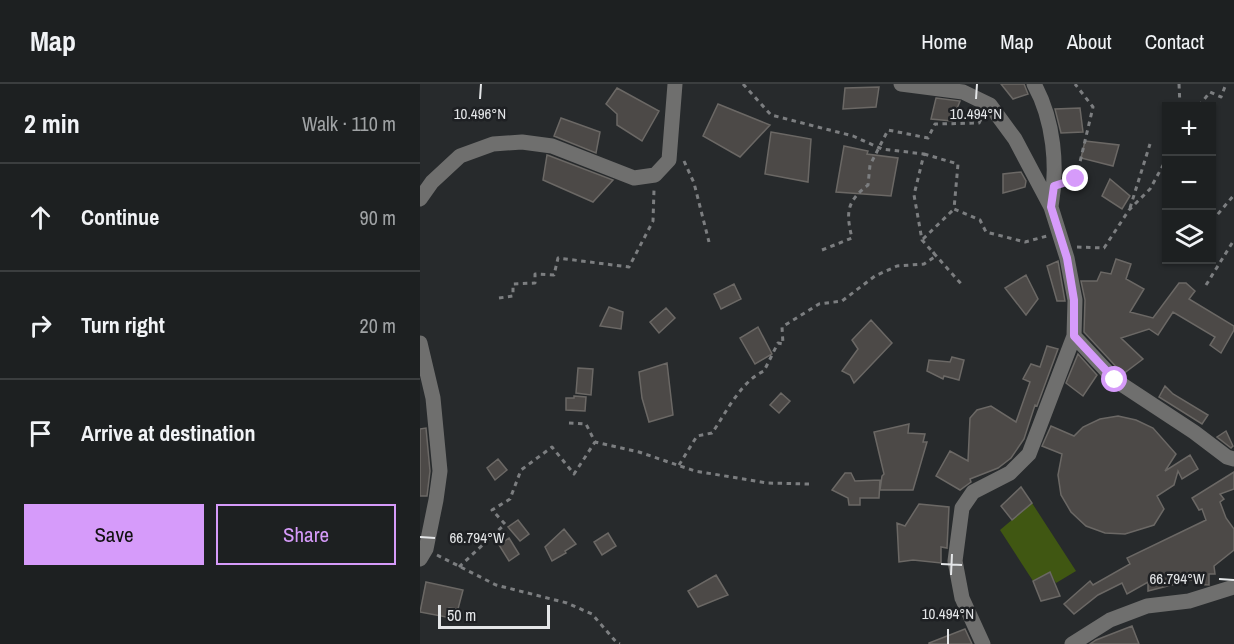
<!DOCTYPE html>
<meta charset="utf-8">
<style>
:root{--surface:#1d2021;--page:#2a2d2e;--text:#f1f3f6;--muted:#a0a3a5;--line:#3b3e3f;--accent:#d69bfa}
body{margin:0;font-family:"Archivo Narrow",sans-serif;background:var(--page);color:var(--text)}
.controls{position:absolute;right:18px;top:18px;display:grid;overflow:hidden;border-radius:0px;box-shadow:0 2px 4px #0004}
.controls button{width:54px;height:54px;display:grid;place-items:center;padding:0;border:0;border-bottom:2px solid var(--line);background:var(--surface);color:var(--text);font:30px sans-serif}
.scale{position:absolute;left:18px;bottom:15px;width:112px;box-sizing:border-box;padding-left:6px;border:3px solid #e4e6e8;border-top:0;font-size:16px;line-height:21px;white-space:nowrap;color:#e4e6e8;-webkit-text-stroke:4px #1e2023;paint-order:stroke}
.stop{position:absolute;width:18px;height:18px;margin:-14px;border:4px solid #d69bfa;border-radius:50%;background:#fff}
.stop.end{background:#d69bfa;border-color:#fff;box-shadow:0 2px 6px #0008}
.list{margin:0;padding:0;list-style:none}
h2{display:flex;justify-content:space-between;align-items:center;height:78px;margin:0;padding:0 24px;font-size:26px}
h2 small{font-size:20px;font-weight:400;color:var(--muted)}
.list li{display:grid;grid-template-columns:39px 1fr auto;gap:18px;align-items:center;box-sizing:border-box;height:108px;padding:0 24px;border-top:2px solid var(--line)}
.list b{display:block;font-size:22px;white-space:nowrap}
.list em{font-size:20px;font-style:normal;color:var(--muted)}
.actions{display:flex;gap:12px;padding:18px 24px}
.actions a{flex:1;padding:14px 0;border:2px solid var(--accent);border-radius:0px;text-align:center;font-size:21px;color:var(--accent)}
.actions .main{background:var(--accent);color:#111}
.icon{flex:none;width:33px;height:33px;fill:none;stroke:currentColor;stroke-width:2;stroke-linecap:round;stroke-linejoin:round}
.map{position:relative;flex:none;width:814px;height:560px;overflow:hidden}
header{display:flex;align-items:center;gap:36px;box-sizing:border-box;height:84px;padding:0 30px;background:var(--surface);border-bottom:2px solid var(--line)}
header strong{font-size:28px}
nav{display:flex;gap:33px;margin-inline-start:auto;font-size:21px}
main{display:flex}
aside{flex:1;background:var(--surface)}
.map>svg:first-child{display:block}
</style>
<header>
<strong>Map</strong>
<nav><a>Home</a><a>Map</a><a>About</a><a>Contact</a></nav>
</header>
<main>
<aside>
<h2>2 min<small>Walk · 110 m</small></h2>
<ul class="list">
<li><svg class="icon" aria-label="ahead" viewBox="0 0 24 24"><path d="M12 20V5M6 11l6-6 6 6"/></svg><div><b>Continue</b></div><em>90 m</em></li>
<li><svg class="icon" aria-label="right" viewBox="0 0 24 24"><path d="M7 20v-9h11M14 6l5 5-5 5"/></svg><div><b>Turn right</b></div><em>20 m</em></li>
<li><svg class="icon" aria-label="arrive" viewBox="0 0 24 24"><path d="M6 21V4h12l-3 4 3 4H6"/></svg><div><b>Arrive at destination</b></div></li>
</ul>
<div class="actions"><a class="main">Save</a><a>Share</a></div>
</aside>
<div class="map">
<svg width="814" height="560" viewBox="0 0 814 560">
<rect width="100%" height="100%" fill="#272a2c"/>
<path fill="#405712" d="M612,419l44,68 -20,12 -6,-10 -17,8 -33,-51z"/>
<path fill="#4c4947" stroke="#6b6865" stroke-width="1.5" d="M581,0h23l4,10 -15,5z
M459,3l-3,20 -33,2 2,-21z
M197,4l42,23 -17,30 -25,-16v-11l-11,-10z
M516,14l24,3 -8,20 -21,-2z
M298,20l52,21 -30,32 -37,-21z
M660,24l3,24 -22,1 -6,-24z
M141,34l39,14 -4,21 -42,-17z
M351,48l40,7 -3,43 -43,-8z
M665,57l34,4 -6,21 -32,-8z
M424,62l24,5 -1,3 31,4 -7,38 -55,-4z
M127,71l3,1 63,24 -20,22 -50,-22z
M601,88l5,9 -1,6 -22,6v-19z
M690,95l20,17 -8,13 -20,-13z
M696,175l15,5 -5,15 18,10 -14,23 23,6 26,-35h7l9,8 -6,8 45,27v4l-13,23 -11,-8 5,-8 -42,-25 -15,23 -9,-6 -28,9 22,21 -20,15 -2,-2 -37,-40 1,-32 -4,-19h16l4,-9 10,2z
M638,177l7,40h-8l-10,-35z
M606,191l12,24 -12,16 -21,-27z
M314,200l7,15 -20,10 -7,-15z
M189,223l14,5 -2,17 -21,-3z
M246,224l9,10 -16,15 -9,-11z
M451,236l21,23 -38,40 -4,-8 -8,-4 16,-22 -6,-9z
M338,243l14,27 -17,10 -15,-26z
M627,262l11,3 -21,57 -2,-1 -11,34 -13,19 -13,10 -28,11 1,3 -11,8 -24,-14 14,-25 18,10 2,-43 7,-8 14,-4 25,16 14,-40 -7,-3 8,-15 9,3z
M658,270l19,21 -14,21 -17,-13z
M532,273l12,3 -5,20 -15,-4 -1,3 -16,-8 2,-11 21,2z
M247,279l6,52 -24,7 -7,-24 -3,-26z
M158,284l15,1 -2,26 -15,-2z
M745,302l8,8 35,21 -6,9 -43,-27z
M361,309l9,8 -11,12 -9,-8z
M154,312l12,1 -1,14 -19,-1v-12h8z
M698,332l18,4 17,8 23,26 -11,17 25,-16 8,14 -16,10 -4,-8 -4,14 -17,11 7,13 -10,16 -29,9 -20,-1 -19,-7 -15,-14 -10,-17 -3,-20 4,-21 -20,-8 9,-20 23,10 9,-9 17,-8z
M489,340l-1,9 17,1 -2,8h4l-14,48h-33l2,-14 2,-2 -10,-42z
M6,344l4,43 -3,25h-7v-67z
M806,347l7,15 -2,2 -14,-11z
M78,375l9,11 -12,10 -8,-12z
M814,388v17l-14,5 4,5 -4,3 6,16 8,11v21l-20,16 1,8h-6v11l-15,-1 1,-5 -47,12v-9l-21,12 -5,-11 -24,12 -24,19 -10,-10 26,-23 3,4 37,-21 -3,-6 79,-38 -4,-11 -3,1 -7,-12z
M425,389h6l4,8 25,-1 -1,18h-19v7h-11l-1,-7 -16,-8z
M601,403l11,16 -20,17 -11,-14z
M499,420l30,3 -2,41 -6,-1v16l-28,-3 -14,2 -2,-39 8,3z
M98,436l11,14 -9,7 -12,-14z
M144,445l12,15 -11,7 1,2 -14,8 -7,-14z
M188,449l8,13 -14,9 -8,-13z
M89,454l10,16 -10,7 -10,-16z
M630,488l10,24 -19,5 -8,-20z
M296,491l12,20 -30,12 -10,-16z
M6,498l37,8 -5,19 -9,-1 -3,9 -26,-5z
M712,542l7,18h-49l6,-4z
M545,545l7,15h-43v-1z"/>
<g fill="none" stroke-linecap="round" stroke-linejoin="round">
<path stroke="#7c7e80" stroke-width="3" stroke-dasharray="4.5 4.5" stroke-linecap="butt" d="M323,0l28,31 82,21 29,13 42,5 -10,41 8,45 41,46
M759,0l1,22
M779,22l11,-14 11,5 5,-13
M504,70l34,10 -4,45 26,11 6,12 39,10 22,-6
M264,77l10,22 15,59
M648,98l8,-3 17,-72 -18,-23
M710,124l20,-64
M792,137l22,-26
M503,155l31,-30
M657,163l27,1 25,-38 21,-21 16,-29
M402,166l30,-12c-6,-25 -6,-36 16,-53l2,-20 18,-35 40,8 7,-14 44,-1 3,-6
M786,201l28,-45
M79,214l14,-2v-12l22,-1v-9l19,1 4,-17 71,9 24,-46 1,-31
M149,339l17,1 9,18 44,10 56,19 72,12 42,1
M259,381l18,-29 15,-3c14,-20 29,-52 52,-62l14,-28 5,1 -1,-17 37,-23 23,-3 33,-25 22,-10 27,-2 12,-8 -3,-4
M17,471l59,30 71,18 25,11 25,29 3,1
M39,483l46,-43 -13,-14 18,-11 11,-29 31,-23 22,27 21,-32"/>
<path stroke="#6f6f6e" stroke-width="15" d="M481,0l62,8 27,13 25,34 36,68 16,51 8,42 -1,36 -45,118 -19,19 -37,19 -11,16 -7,53 7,37 21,46
M614,0c20,36 24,83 17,123
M0,115l12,-17 28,-26 33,-12 29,-2 30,4 82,32 21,-3 14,-15 6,-76
M654,252l41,44 79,52 33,25 7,2
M0,259l13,55 7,73 -4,29 -10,49 -6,10
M652,560l38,-24 37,-14 42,-5 45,-14"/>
</g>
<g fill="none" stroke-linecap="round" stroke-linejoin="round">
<path stroke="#d69bfa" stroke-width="8" d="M656,95l-22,7 -3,21 16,51 7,42v36l41,44"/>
</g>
<path fill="none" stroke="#e4e6e8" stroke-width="2" d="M60,15l1,-15M556,15l1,-15M0,453l15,1M521,480l21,1M531,491l1,-21M799,495l15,1M528,560v-15"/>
<g font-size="15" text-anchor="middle" fill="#e4e6e8" stroke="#1e2023" stroke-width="5" stroke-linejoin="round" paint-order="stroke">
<text x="60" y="35">10.496°N</text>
<text x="556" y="35">10.494°N</text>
<text x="57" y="459">66.794°W</text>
<text x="757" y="500">66.794°W</text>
<text x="528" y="535">10.494°N</text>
</g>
</svg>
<div class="controls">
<button>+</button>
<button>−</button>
<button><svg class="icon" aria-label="layers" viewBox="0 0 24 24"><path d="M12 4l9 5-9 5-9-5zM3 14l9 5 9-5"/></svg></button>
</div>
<div class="scale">50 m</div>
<div class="stop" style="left:695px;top:296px"></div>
<div class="stop end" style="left:656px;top:95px"></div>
</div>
</main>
